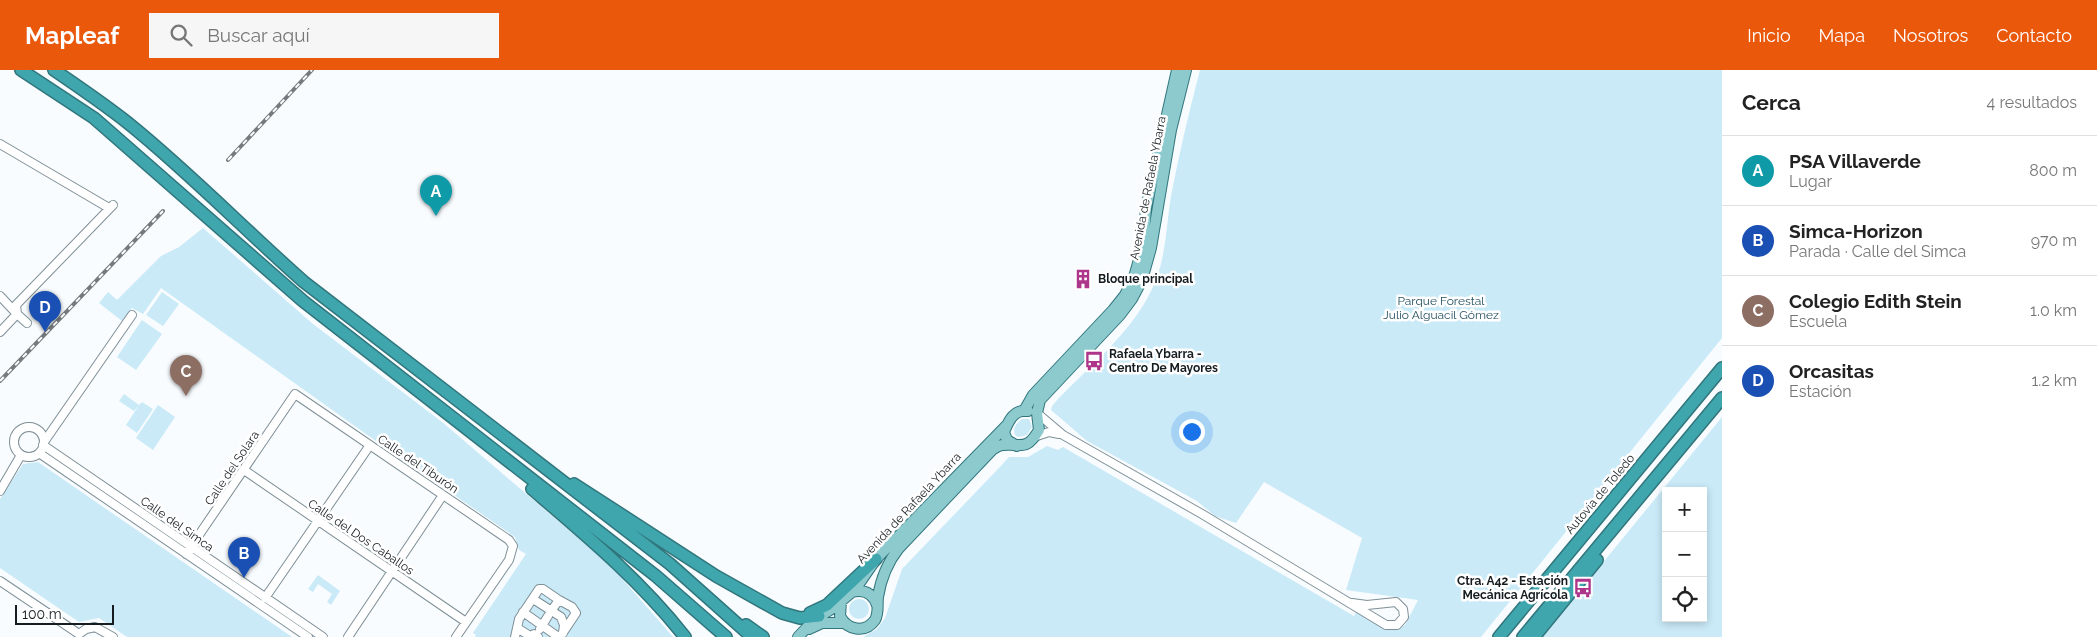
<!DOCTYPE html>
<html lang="es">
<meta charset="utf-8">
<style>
:root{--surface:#fff;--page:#f6f6f6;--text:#222;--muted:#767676;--line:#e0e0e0;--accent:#ea580c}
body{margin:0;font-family:Raleway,sans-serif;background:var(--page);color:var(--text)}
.controls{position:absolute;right:15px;bottom:15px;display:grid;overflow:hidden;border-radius:0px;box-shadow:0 2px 8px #0003}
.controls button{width:45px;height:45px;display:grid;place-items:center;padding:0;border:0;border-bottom:1px solid var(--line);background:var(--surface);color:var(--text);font:25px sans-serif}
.scale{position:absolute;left:15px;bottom:12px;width:99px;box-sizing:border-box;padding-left:5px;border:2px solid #161d20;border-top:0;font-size:14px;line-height:18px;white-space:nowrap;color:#161d20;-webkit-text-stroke:4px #fff;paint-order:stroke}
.you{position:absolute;left:1191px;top:361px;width:18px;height:18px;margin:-12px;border:4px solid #fff;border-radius:50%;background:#1a73e8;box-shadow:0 0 0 8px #1a73e833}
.badge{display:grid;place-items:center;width:32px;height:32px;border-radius:50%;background:var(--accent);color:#fff;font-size:16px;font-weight:700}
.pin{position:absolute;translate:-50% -41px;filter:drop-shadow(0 1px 2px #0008)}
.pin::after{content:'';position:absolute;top:26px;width:18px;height:15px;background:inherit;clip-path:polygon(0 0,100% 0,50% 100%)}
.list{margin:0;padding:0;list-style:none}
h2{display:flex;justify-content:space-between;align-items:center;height:65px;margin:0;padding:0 20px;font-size:21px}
h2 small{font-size:16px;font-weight:400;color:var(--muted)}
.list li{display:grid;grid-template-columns:32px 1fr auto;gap:15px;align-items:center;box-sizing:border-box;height:70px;padding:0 20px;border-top:1px solid var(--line)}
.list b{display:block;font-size:19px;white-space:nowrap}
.list p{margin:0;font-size:16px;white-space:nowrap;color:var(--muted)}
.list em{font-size:16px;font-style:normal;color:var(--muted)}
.icon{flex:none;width:28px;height:28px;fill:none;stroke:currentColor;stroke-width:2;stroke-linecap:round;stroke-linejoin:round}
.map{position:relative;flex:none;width:1722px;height:567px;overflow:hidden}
header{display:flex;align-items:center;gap:30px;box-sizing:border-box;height:70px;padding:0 25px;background:var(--accent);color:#fff}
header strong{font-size:24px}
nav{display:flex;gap:28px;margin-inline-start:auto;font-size:18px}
.search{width:350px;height:45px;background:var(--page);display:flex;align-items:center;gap:12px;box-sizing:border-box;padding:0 18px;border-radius:0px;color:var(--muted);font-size:19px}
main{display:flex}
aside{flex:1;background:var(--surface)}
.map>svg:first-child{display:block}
</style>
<header>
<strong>Mapleaf</strong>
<div class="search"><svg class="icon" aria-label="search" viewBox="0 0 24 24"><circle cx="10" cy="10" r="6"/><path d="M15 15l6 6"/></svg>Buscar aquí</div>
<nav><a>Inicio</a><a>Mapa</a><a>Nosotros</a><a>Contacto</a></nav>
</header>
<main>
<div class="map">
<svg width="1722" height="567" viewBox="0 0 1722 567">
<rect width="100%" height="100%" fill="#f8fcfe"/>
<path fill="#caeaf8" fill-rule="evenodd" d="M1200,0h522v268l-241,299h-618l14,-8 8,-11 17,-49 95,-99 12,-13h19l19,-11 11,4 5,-3 291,169 2,-4c17,10 31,23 49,13l13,-25 -72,-10 16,-52 -98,-56 -28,41 -21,-7 -18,-15 -110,-60 -36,-31 1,-4 6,-7c33,-34 74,-67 94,-110 14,-28 14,-62 19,-93 8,-42 18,-84 29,-126z
M203,158l110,96 129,98 170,145 61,70h-198l1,-2 -3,-2 53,-79 -7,-4 -4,-13 -149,-103 -205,-146 -18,26 -11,-6 -10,13 -23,-18 9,-11 9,8 44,-44 18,-9z
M162,222l17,12 -16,22 -17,-11z
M142,250l20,14 -26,36 -19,-13z
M124,324l15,11 3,-3 11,7 -16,24 -11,-8 13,-20 -5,6 -15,-10z
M158,335l17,12 -22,33 -17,-12z
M1722,347v220h-180zM1666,421h37v127h-37z
M1022,349h7l3,8 -5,8 -9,2 -3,-2c-3,-7 2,-12 7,-16z
M38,392l254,175h-165l-28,-19 -20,4 -79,-54v-69l23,-35z
M318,505l22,16 -9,14 -4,-3 5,-8 -14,-10 -5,8 -5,-3z
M849 539a10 10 0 1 1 20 0a10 10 0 1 1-20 0Z"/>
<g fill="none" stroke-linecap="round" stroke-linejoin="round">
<defs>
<path id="minor" d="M0,74l109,64
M0,226l17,18 -17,18
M27,253l-10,-9 -1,-9 97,-100
M1037,343l26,22 139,79 184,111h11l7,-8 -1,-8 -7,-7 -29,3 -15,-2
M14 372a15 15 0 1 1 30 0a15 15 0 1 1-30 0Z
M1034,367l15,-5 10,2
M44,372l88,-127
M43,375l280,192
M39,383l269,184
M244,400l222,152
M0,421l21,-36
M186,484l109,-160 214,146 4,6 -4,14 -53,77
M0,511l79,53 7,-5 9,-2 18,10
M265,528l105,-153
M533,529l28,18 3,8 -1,8
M559,530l13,7 4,6 -16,24
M523,542l34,24
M517,558l13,8 4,-2 4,3
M540,559l8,-13
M348,567l95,-142
M515,567l4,-18 20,-30h4l16,11 -5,7"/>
<path id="major" d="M1024,341l9,-16 80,-85 12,-15 9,-18 9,-31 3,-38 31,-138
M1017,376l-10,-6 -3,-8c5,-12 10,-23 24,-21
M854,521l22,-32 131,-134
M841,531l-1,15c7,14 25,18 35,4 4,-7 2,-15 3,-23 3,-19 9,-34 21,-49l93,-98c3,-2 8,-5 11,-5 18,-2 23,7 36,-15l-2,-17 3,-13 80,-85 12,-16 10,-19 9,-32 20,-118 15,-60
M809,559l13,-6h22
M798,567l16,-17 19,-12 19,-16c12,-3 21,1 25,13"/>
<path id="highway" d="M21,0l73,48 209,183 353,275 70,61
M54,0c25,17 50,34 74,53 62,50 117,107 176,159l366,282 82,73
M574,414l142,92 66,37 18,5 19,-2
M532,419c55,47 108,91 153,148
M810,543l17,-8 49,-46
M746,555l17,12
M1499,567l223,-269
M1523,567l199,-239
M1534,567l63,-77"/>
</defs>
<use href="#minor" stroke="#7e8f96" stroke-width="10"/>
<use href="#major" stroke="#31767c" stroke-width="12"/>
<use href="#highway" stroke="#31767c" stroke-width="14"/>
<use href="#minor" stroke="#fff" stroke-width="8"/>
<use href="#major" stroke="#8ccace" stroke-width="10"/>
<use href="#highway" stroke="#3fa6ae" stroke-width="11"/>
<defs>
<path id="rail" d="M228,90l84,-90
M0,311l163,-170"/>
</defs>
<use href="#rail" stroke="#747a7d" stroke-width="4"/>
<use href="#rail" stroke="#fff" stroke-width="2" stroke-dasharray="5.5" stroke-linecap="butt"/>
</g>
<defs>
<symbol id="building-bare" viewBox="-9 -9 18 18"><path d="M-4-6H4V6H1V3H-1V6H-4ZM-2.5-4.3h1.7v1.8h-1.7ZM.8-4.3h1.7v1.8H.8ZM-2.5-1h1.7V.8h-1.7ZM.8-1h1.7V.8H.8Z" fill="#ad368b" stroke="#fff" stroke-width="2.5" paint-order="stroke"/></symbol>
<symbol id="bus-bare" viewBox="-9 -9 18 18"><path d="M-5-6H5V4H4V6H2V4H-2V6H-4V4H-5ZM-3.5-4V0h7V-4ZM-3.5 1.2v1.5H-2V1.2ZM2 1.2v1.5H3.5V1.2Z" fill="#ad368b" stroke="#fff" stroke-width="2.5" paint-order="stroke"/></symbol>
</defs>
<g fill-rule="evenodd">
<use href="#building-bare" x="1069" y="195" width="28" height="28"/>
<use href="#bus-bare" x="1080" y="277" width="28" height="28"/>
<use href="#bus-bare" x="1569" y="504" width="28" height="28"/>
</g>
<g text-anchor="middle" stroke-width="5" stroke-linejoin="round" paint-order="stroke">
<g font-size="12" fill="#161d20" stroke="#fff">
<text transform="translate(1148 118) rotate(-79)" y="4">Avenida de Rafaela Ybarra</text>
<text transform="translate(418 394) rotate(34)" y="4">Calle del Tiburón</text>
<text transform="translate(232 398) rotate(-56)" y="4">Calle del Solara</text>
<text transform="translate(1600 424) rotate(-50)" y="4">Autovía de Toledo</text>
<text transform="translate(909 438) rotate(-47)" y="4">Avenida de Rafaela Ybarra</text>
<text transform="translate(177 454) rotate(35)" y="4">Calle del Simca</text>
<text transform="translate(361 467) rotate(34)" y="4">Calle del Dos Caballos</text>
</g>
<g font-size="12" font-weight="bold" fill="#161d20" stroke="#fff" text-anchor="start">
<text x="1098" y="213">Bloque principal</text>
<text x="1109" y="288">Rafaela Ybarra -<tspan x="1109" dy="14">Centro De Mayores</tspan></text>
<text x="1568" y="515" text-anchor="end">Ctra. A42 - Estación<tspan x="1568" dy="14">Mecánica Agrícola</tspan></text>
</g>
<g font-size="12" fill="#255061" stroke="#fff">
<text x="1441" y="235">Parque Forestal<tspan x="1441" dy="14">Julio Alguacil Gómez</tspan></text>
</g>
</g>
</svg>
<div class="controls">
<button>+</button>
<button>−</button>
<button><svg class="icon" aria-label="locate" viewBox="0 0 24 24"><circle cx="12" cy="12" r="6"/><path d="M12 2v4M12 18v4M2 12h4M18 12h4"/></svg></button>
</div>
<div class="scale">100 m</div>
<div class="you"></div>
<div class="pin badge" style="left:436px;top:146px;background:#0f9aa8">A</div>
<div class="pin badge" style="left:244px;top:508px;background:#1a4fb4">B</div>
<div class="pin badge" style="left:186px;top:326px;background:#8d6e63">C</div>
<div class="pin badge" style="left:45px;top:262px;background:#1a4fb4">D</div>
</div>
<aside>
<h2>Cerca<small>4 resultados</small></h2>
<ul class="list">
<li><span class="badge" style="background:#0f9aa8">A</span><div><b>PSA Villaverde</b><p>Lugar</p></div><em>800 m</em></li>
<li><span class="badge" style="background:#1a4fb4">B</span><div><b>Simca-Horizon</b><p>Parada · Calle del Simca</p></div><em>970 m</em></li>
<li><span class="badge" style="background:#8d6e63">C</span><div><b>Colegio Edith Stein</b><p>Escuela</p></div><em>1.0 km</em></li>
<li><span class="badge" style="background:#1a4fb4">D</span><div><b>Orcasitas</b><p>Estación</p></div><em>1.2 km</em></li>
</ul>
</aside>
</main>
